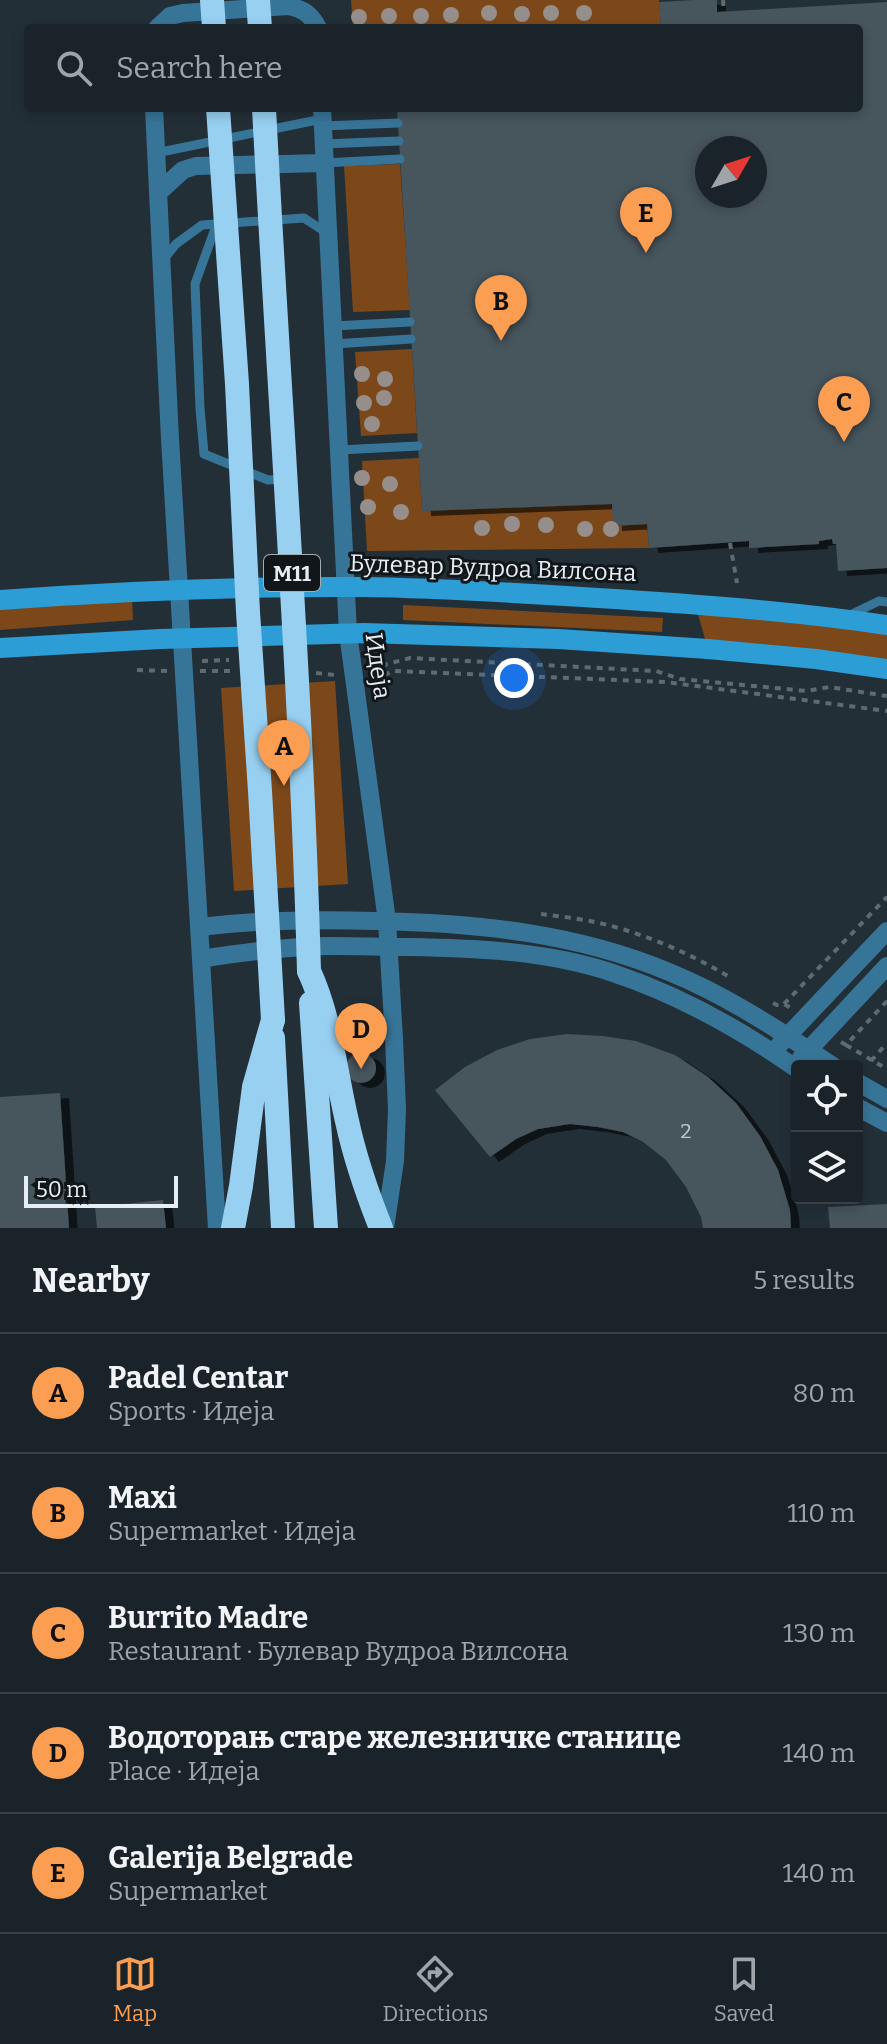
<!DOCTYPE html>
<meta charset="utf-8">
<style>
:root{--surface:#1a2329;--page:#232b31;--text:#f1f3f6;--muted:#9fa4a8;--line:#384046;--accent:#fb9e51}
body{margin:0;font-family:Bitter,serif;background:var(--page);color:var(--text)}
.controls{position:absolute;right:24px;bottom:24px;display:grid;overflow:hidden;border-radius:8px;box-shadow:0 4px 12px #0003}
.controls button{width:72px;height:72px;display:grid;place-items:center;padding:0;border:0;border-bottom:2px solid var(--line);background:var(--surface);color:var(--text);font:40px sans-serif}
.compass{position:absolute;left:695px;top:136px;width:72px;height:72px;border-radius:50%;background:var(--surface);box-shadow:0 4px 12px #0003;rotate:51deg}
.scale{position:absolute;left:24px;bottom:20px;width:154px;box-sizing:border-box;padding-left:8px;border:4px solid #e6eef3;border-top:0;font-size:22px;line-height:28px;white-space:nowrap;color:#e6eef3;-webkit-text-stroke:6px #11161a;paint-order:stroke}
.you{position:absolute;left:514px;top:678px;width:28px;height:28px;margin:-20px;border:6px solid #fff;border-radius:50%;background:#1a73e8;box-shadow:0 0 0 12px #1a73e833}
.badge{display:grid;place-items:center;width:52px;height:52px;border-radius:50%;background:var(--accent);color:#111;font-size:26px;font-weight:700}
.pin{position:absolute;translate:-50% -66px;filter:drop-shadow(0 2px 4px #0008)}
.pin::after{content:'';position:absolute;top:42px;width:28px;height:24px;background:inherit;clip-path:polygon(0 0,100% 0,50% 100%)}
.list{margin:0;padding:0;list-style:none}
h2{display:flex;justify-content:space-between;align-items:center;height:104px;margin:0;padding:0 32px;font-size:34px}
h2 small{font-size:26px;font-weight:400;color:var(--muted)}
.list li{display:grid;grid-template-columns:52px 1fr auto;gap:24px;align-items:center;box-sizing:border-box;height:120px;padding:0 32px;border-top:2px solid var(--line)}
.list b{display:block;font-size:30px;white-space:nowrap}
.list p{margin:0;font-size:26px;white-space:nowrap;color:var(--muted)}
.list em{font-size:26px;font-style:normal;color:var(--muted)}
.icon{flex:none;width:44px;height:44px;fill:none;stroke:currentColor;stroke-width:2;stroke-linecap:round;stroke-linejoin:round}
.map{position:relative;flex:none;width:887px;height:1228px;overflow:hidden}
.search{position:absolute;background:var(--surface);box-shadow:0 4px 12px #0003;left:24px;right:24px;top:24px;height:88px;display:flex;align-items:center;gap:20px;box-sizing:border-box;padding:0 28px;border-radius:8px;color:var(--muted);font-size:30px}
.sheet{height:704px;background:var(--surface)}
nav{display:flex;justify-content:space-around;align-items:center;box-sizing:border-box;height:112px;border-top:2px solid var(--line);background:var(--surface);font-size:22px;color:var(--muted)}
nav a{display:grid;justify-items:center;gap:4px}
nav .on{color:var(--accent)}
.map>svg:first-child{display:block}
</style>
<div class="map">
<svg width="887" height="1228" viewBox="0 0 887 1228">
<defs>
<filter id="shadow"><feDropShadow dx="9" dy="5" stdDeviation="0" flood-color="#0009"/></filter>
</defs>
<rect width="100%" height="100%" fill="#232f37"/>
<path fill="#7c481a" d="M351,0h308l2,28h-308z
M400,164l10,146 -57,2 -9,-146z
M412,349l5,84 -56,3 -6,-84z
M419,458l3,53 190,-7 2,22 33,-2 2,24 -282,3 -5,-90z
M132,599l1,21 -133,10v-21z
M695,604l192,21v44l-179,-20z
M403,605l260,13 -1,14 -259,-12z
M335,681l13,203 -114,7 -13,-203z"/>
<path fill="#47545d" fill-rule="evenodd" filter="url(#shadow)" d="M695,0h22v12l170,-10v566l-49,3 -2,-27h-3l-1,-5 -13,2v3l-70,4v-7l-100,7 -2,-24 -34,2 -1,-22 -190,7 -25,-403h462v-80h-198l-2,-26zM707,148h48v48h-48z
M567,1034l36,2 33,5 39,14 33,22 28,26 24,33 18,34 12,40 1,18h-88l-2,-11 -15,-30 -20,-27 -23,-18 -20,-10 -25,-5 -28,-3 -32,5 -22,10 -26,18 -55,-67 30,-23 32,-17 33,-11z
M346 1068a15 15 0 1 1 30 0a15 15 0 1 1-30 0Z
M60,1093l9,135h-69v-131z
M163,1200l3,28h-69l-2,-21z
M887,1204v24h-57l-2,-21z"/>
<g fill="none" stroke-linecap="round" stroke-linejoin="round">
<path stroke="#5f6a71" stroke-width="4" stroke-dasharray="6 6" stroke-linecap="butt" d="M723,0l1,12
M730,543l7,40
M202,661l27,-1
M370,665l10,1 30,-8 246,13 24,8 127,12 22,-4 58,9
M137,670l30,1
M200,671h31
M316,673l19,2
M373,680l20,-9 273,11 221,29
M541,914c16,2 33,4 49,7 49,10 95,30 138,55
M773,1003l4,2 7,-1 7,4
M784,1004l103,-107
M841,1042l5,3 41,-44
M846,1045l41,24
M871,1061l16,-18"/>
<path stroke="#377598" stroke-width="9" d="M322,126l76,-3
M323,144l76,-3
M156,153l166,-34
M324,163l76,-4
M217,223l-22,61 5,124 4,46 64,26 16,-1
M164,259l12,-15 26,-19 102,-7 23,15
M333,326l77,-4
M334,344l77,-5
M339,450l79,-4
M850,615l29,-14 8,1"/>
<path stroke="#377598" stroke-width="18" d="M157,28l13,-12 13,-3 105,-7c15,3 23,8 30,22
M154,108l16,331 47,789
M322,108l26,525 39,288 7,118 3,70 -2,52 -10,67
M159,192l24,-22 13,-4 128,-3
M200,927c59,-7 117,-8 176,-6 101,2 200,12 293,51 59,24 111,59 164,94
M201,959c44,-7 88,-13 133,-13 25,0 49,1 74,1 68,1 140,4 205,26 66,22 127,56 184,96
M780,1044l107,-113
M801,1058l86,-92
M857,1082l30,17
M857,1107l30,16"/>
<path stroke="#2c9dd5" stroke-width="20" d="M0,600c121,-9 242,-14 363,-13 78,1 157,6 235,11 97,6 193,13 289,27
M0,648l160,-9 204,-6 194,6 150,10 108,10 71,10"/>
<path stroke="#98d0f2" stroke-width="24" d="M309,971c22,48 26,99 38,150 8,37 20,72 34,107
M311,1003l15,225
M273,1038l10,190
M233,1228l8,-42 13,-99 19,-67"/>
<path stroke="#98d0f2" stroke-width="24" d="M212,0l2,28
M258,0l2,28
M218,108l19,276 11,228 12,179 13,229
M264,108c15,288 37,575 45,863"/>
</g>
<g fill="#958e8a">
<circle cx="489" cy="13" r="8"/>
<circle cx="551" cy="13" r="8"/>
<circle cx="584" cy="13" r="8"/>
<circle cx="522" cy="14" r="8"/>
<circle cx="451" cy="15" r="8"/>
<circle cx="389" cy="16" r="8"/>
<circle cx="421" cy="16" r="8"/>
<circle cx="359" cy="17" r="8"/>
<circle cx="362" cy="374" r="8"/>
<circle cx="385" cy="379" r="8"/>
<circle cx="384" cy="398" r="8"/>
<circle cx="364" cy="403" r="8"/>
<circle cx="372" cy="424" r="8"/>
<circle cx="362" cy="478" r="8"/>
<circle cx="390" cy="484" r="8"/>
<circle cx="368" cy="507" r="8"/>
<circle cx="401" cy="512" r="8"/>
<circle cx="512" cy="524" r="8"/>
<circle cx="546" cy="525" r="8"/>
<circle cx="482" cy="528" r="8"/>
<circle cx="585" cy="529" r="8"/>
<circle cx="611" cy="529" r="8"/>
</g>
<g text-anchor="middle" stroke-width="6" stroke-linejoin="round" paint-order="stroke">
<g font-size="20" fill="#bec8ce">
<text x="686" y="1138">2</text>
</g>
<rect fill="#11161a" stroke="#a6adb2" stroke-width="2" x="264" y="555" width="56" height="36" rx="6"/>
<g font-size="22" font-weight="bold" fill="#e6eef3">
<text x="292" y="581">M11</text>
</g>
<g font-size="24" fill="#e6eef3" stroke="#11161a">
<text transform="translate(493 568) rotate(2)" y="8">Булевар Вудроа Вилсона</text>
<text transform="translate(378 666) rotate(82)" y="8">Идеја</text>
</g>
</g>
</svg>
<div class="controls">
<button><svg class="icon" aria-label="locate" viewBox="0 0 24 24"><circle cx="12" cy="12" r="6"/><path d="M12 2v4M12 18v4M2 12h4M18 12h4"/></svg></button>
<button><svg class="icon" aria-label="layers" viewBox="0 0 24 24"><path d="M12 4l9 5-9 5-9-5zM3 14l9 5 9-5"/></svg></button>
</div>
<svg class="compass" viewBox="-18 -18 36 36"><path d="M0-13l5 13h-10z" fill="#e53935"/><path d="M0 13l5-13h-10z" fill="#9fa4a8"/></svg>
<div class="scale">50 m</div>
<div class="you"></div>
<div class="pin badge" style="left:284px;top:786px">A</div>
<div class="pin badge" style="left:501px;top:341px">B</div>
<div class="pin badge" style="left:844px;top:442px">C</div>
<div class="pin badge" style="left:361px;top:1069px">D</div>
<div class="pin badge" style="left:646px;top:253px">E</div>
<div class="search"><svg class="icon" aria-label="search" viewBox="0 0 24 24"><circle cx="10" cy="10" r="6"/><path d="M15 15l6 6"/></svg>Search here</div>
</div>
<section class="sheet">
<h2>Nearby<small>5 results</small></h2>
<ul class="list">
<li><span class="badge">A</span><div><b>Padel Centar</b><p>Sports · Идеја</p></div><em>80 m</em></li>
<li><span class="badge">B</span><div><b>Maxi</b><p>Supermarket · Идеја</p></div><em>110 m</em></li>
<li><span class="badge">C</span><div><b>Burrito Madre</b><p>Restaurant · Булевар Вудроа Вилсона</p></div><em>130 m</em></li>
<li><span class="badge">D</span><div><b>Водоторањ старе железничке станице</b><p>Place · Идеја</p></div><em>140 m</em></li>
<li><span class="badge">E</span><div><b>Galerija Belgrade</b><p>Supermarket</p></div><em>140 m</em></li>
</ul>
</section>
<nav>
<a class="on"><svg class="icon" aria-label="map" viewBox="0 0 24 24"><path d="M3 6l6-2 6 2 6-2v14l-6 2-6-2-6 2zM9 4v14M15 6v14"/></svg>Map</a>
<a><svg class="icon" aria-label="directions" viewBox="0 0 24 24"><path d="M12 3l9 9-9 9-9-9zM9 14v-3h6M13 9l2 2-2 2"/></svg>Directions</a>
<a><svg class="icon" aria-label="saved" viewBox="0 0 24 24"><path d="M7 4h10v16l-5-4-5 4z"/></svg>Saved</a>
</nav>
